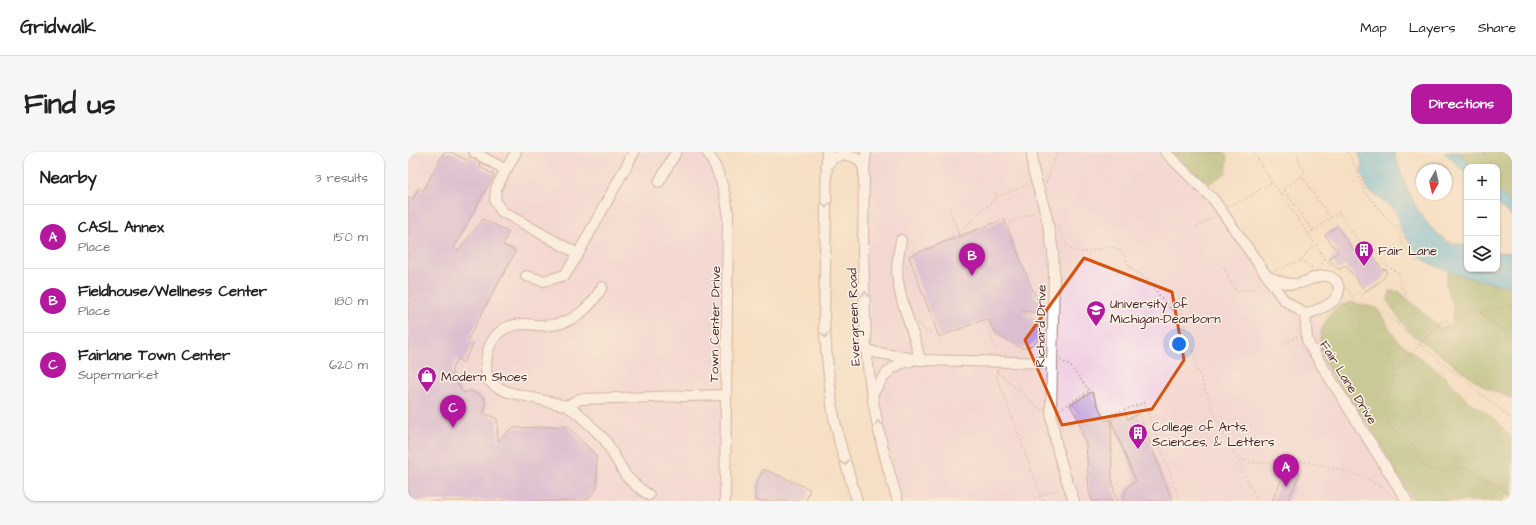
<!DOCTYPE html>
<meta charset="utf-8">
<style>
:root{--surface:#fff;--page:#f6f6f6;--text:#222;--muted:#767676;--line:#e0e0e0;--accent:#b5179e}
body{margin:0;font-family:"Architects Daughter",sans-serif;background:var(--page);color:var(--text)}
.controls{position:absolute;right:12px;top:12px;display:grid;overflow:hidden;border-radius:8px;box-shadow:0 1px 3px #0004}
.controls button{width:36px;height:36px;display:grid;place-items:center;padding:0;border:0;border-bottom:1px solid var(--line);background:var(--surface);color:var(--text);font:20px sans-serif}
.compass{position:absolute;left:1008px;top:12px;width:36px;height:36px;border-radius:50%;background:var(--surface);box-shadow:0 1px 3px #0004;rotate:188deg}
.you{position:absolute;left:771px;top:192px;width:14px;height:14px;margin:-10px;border:3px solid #fff;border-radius:50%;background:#1a73e8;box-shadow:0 0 0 6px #1a73e833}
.badge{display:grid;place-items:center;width:26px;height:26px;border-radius:50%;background:var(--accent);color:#fff;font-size:13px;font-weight:700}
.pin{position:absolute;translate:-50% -33px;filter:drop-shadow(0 1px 2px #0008)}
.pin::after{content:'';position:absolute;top:21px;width:14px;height:12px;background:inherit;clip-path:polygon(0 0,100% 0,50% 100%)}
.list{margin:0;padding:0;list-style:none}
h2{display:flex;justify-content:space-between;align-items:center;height:52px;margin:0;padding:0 16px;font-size:17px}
h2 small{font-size:13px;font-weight:400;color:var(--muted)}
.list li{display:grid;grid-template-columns:26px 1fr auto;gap:12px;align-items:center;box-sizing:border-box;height:64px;padding:0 16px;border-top:1px solid var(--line)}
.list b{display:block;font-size:15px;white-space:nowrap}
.list p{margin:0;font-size:13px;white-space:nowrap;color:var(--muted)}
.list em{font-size:13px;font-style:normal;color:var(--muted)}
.icon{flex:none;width:22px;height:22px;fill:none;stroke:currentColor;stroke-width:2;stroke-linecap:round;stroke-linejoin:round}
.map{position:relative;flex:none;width:1104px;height:349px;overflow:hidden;border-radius:12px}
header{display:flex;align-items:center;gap:24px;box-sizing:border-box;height:56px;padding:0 20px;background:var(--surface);border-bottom:1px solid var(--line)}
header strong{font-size:19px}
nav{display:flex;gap:22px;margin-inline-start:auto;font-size:14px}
.intro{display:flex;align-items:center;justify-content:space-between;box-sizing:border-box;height:96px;padding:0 24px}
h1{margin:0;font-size:28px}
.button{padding:10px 18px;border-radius:12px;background:var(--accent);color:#fff;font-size:14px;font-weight:700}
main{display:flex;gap:24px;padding:0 24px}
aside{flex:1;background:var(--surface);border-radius:12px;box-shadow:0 1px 3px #0004}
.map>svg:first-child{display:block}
</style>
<header>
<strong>Gridwalk</strong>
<nav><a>Map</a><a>Layers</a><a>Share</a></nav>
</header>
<div class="intro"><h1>Find us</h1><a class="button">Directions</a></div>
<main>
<aside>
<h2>Nearby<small>3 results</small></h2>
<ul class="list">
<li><span class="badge">A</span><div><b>CASL Annex</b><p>Place</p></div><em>150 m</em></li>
<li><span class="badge">B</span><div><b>Fieldhouse/Wellness Center</b><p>Place</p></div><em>180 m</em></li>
<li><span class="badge">C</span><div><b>Fairlane Town Center</b><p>Supermarket</p></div><em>620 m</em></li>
</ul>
</aside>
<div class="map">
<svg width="1104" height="349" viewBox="0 0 1104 349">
<rect width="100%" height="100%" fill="#fcf5e5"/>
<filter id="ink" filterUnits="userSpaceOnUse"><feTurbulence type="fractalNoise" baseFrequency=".025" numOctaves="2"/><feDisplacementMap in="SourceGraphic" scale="8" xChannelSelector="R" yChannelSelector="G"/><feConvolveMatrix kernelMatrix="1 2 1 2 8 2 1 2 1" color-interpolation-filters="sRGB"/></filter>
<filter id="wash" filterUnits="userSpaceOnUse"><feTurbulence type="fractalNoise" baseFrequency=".012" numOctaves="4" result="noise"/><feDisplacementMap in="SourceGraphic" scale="16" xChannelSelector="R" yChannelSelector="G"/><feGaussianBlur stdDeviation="0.9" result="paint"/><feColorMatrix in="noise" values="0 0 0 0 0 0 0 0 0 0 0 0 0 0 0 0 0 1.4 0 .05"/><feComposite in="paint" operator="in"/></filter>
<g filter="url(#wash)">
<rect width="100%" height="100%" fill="#f5dfc2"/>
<path fill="#f0d0e5" d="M0,0h299l17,39 1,310h-317z
M461,0h309l8,9 1,12 96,126 40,26 8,42 85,134h-516l-28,-124 -5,-104z"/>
<path fill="#95b062" stroke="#706846" d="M763,0h54l3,6 -2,15 -17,11z
M1050,0h54v52l-15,-15v-22h-23z
M1040,119l26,7 38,8v113l-29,-13 -72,-53 -16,-20 -7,-12 2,-10 10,1 40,36 12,-3 2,-19 -5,-10 -3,-11z
M942,150l27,6 20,32 48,37 24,25 15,9 13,10 15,18v57l-7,1 -3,4h-88c-16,-25 -29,-51 -45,-76 -19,-28 -67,-70 -42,-105 8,-13 8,-13 23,-18z"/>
<path fill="#5cbbda" stroke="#536d82" d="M950,0h36c10,29 19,60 43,81 3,2 6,6 9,8 6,2 14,4 21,5v23h30v-17l15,1v33c-21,-2 -77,-15 -91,-29 -9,-9 -15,-21 -22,-31l1,-4 -6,-13 -26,-19 -7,-18 2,-7z
M1036,0h14l16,15h-7v7z
M1089,37l15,15v13l-15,-14z"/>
<g id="blocks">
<path fill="#bb9ae2" d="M36,0h7l17,9 3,-4 10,7 -1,3 14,8 -40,73 4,3 25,-32 26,13 -6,13 13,6 -48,88 6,4 -11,20 -6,-4 -5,10 1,7 10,17 7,-2 8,3 6,4 2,8 -2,7 13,6 1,22 14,-13 55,-2 29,29 1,34 -11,12h-178v-305l5,3 5,-11 5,3z
M596,67l32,79h4l-1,15 -17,-2 16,13 2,8 -1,5 -2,4 -8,6 -6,1 -5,-2 -16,-8 -5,-4 -3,-5 -2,-1 -4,-10 -49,19 -30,-81z
M929,74l17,25 7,-5 6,9 4,-3 11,17 5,1 -1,4 -2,4 -19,13 -20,-26 -6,5 -10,-11 9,-7 -13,-17z
M684,240l13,29 21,-7 1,5 12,-5 33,87h-49l3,-11 5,-6 5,-3 -25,-61 1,58 2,13 3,10h-25l-3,-10 -3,-47 -9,-27 -7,-12z
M879,315l13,6 -12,28h-16z
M355,318h3l44,19 -4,12h-51v-15z"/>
</g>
</g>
<g filter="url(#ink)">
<use href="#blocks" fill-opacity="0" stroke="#a07f76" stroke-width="1"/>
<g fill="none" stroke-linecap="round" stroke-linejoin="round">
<defs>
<path id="minor" d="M66,0l32,18
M108,0l-20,36 -1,12 6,11 77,43
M299,0c12,18 18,39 21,60l-3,289
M419,0l-3,170 3,36 6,54 7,32 17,57
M458,0l-2,18 -1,80 3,98c5,52 16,104 32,153
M624,0l1,18 13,44 7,37 1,24 -3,136c3,32 12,60 23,90
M757,0l49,48 69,99 16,11 6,5 2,25 4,8 96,153
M418,14c3,-3 5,-7 9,-9 13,-5 26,0 29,13
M251,30l17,-30
M493,88c-2,11 -4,21 -4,32 2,30 17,59 23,88
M118,124l18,5 21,-6 13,-21 56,-102
M859,124c11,5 22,10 33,7 9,-2 18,-9 27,-7 5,1 10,4 11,9 6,18 -22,25 -33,30
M194,135c-10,19 -27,35 -50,38 -9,2 -18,-1 -27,-1 -33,0 -42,27 -38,55l8,7 13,6 59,14 12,8 26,26 21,36 13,12 10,7
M458,196l7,4 47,8 132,3
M465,241c11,-17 16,-28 38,-32
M159,254l13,-7 146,-4"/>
</defs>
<use href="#minor" stroke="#a07f76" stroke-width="12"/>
<path stroke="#a07f76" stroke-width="1.5" stroke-dasharray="1 3" stroke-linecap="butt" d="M846,0l8,15 70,101
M939,0l7,12 10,27 27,32 5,3 4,5c-3,11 11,24 19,32
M1073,0l15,15
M890,4l2,10 4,2 1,4 -3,3
M1089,16l15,13
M638,31l11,-31
M589,45l31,-12
M820,54l17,-7 27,-17
M541,56l10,28
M598,72l30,-12
M650,75l9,18 8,6 9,1 27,-5 7,2 6,6 7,13 15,11 23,28 14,13 5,19 6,13 3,18 4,9c6,16 26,68 37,77 18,14 35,2 55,4 22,3 70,14 87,26 5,3 10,8 14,12
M789,75l17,-11
M905,79l-30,-42 19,-13 29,43
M550,81l39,-36 -2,-6
M900,82l31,-21 25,35h6l5,2 12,16 11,7 2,4v7l7,12
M893,108l13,9
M499,113l4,-2
M816,115l8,19 4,5 14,-1 10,-7
M912,115l5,-9
M868,118l25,-10 8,-10 7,-5
M939,137l5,7 7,-4 3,3 17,-12
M772,146l-2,5 6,14 -1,3
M935,150l8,6c3,15 5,29 19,37 8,3 13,3 18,11 15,22 -8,41 -2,62 2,12 14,14 21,21 7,6 9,13 12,21 3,4 7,8 11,11l36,-3 30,16 16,14
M1104,153l-31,7 31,26
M943,156l34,4 35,33 92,74
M578,167l11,34
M510,170l10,11 9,-2
M878,191l11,-7
M653,208l10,7 19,24
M589,218v2l46,39
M987,219l45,-48 9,-3
M589,220v5l46,124
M652,257l31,-19
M701,263l35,-12 36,98
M988,280c7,-6 13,-17 22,-18l2,-4 -1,-8 -6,-2
M827,302l22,47
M759,336l7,-3
M627,346l26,-10"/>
<use href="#minor" stroke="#fff" stroke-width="10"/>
</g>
<defs><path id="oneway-chevron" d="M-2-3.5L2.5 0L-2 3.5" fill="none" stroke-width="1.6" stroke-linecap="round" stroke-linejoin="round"/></defs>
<g stroke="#ae9aa0">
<use href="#oneway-chevron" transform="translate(418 53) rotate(91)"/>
<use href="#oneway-chevron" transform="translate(457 142) rotate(-90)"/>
<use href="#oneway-chevron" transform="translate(417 183) rotate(86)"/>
<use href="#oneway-chevron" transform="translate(470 271) rotate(-100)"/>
<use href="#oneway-chevron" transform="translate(437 311) rotate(73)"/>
</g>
</g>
<path d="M0 0H1104V349H0ZM676,106l88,34 12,68 -32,49 -90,16 -37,-85z" fill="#f5dfc2" fill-opacity=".55" fill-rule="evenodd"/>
<path fill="none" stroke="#d8530f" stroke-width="3" stroke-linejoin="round" d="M676,106l88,34 12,68 -32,49 -90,16 -37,-85z"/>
<defs>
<symbol id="building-pin" viewBox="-11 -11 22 30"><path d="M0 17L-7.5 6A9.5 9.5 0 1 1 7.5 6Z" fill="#b5179e" stroke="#fcf5e5"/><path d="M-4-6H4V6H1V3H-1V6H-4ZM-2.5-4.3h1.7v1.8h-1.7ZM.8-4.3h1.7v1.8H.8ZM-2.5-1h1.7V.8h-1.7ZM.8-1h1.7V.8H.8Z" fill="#fff"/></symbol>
<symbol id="university-pin" viewBox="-11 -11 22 30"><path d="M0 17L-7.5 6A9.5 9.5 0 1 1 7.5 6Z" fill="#b5179e" stroke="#fcf5e5"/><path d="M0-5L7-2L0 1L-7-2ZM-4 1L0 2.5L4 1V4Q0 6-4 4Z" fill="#fff"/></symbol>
<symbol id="shop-pin" viewBox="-11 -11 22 30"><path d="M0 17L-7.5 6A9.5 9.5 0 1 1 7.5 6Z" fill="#b5179e" stroke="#fcf5e5"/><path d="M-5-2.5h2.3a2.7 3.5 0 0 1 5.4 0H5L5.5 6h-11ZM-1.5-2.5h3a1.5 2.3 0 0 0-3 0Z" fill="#fff"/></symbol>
</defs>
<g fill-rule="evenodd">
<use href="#building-pin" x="945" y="87" width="22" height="30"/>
<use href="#university-pin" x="677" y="147" width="22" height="30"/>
<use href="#shop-pin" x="8" y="213" width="22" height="30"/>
<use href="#building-pin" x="719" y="270" width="22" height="30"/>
</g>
<g text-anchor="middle" stroke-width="3" stroke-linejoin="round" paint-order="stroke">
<g font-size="13" fill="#4a1f2b" stroke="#fcf5e5" text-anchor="start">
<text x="970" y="103">Fair Lane</text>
<text x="702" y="156">University of<tspan x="702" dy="15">Michigan-Dearborn</tspan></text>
<text x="33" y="229">Modern Shoes</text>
<text x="744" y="279">College of Arts,<tspan x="744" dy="15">Sciences, &amp; Letters</tspan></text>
</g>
<g font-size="13" fill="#4a1f2b" stroke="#fcf5e5">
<text transform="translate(445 165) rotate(-92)" y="5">Evergreen Road</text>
<text transform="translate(306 172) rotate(-89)" y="5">Town Center Drive</text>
<text transform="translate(632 174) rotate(-89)" y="5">Richard Drive</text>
<text transform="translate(941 230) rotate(58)" y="5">Fair Lane Drive</text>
</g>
</g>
</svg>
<div class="controls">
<button>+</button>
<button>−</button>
<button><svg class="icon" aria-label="layers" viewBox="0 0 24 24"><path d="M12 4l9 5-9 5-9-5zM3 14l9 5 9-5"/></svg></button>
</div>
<svg class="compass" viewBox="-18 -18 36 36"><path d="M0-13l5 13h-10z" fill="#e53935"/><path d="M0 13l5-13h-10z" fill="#767676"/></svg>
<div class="you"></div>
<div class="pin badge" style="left:878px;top:335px">A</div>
<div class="pin badge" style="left:564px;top:124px">B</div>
<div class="pin badge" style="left:45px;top:276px">C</div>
</div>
</main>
